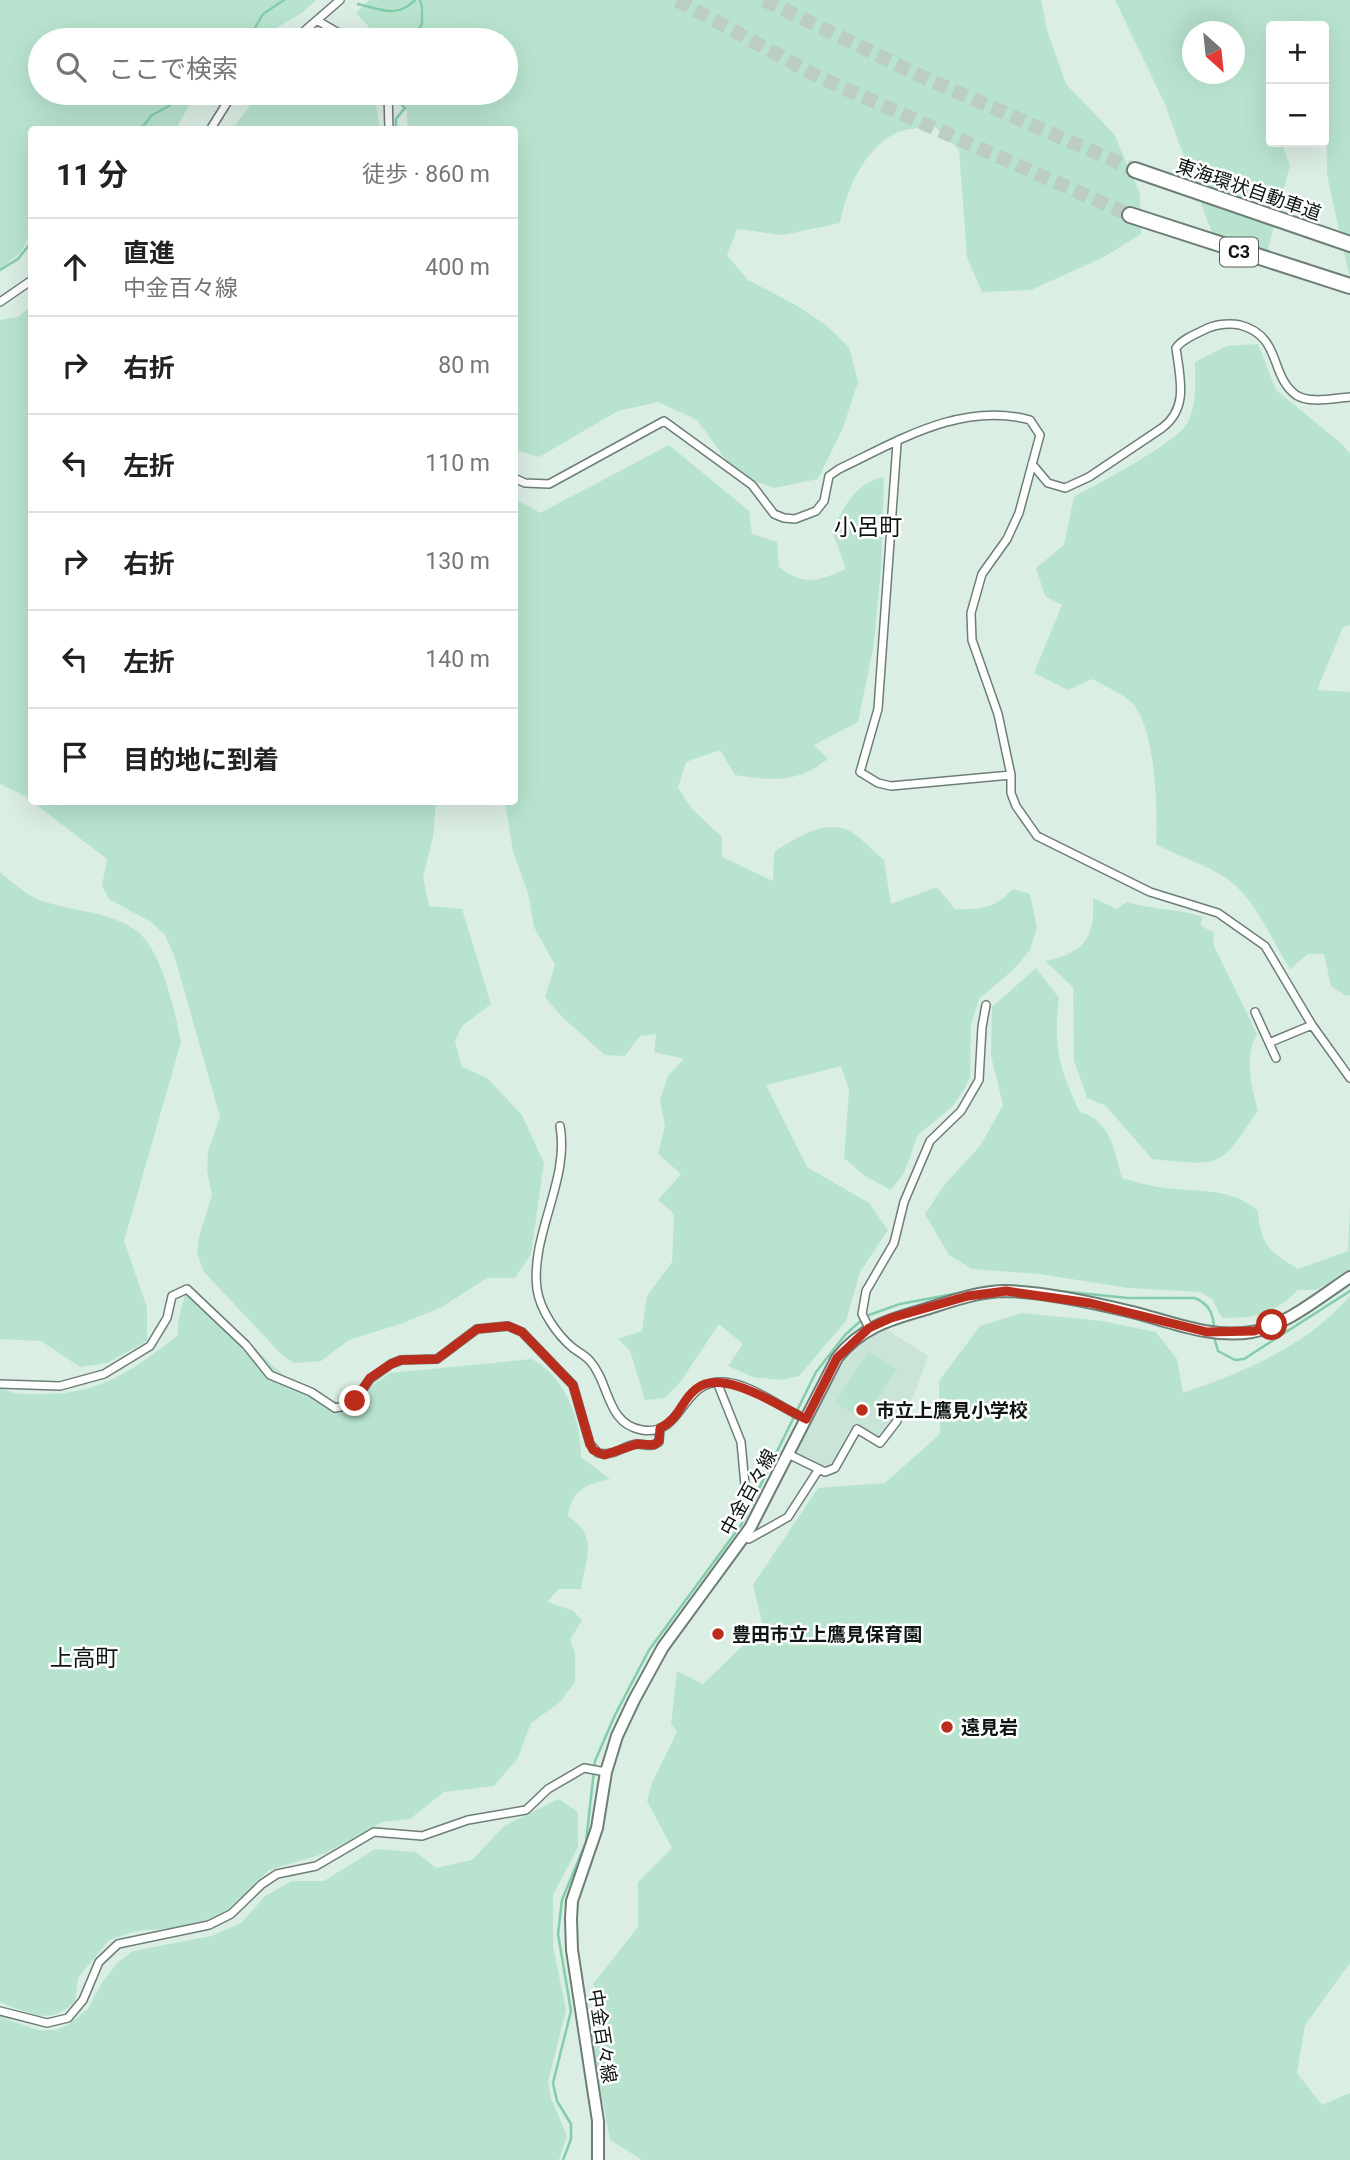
<!DOCTYPE html>
<html lang="ja">
<meta charset="utf-8">
<style>
:root{--surface:#fff;--page:#f6f6f6;--text:#222;--muted:#767676;--line:#e0e0e0}
body{margin:0;font-family:Roboto,"Noto Sans JP",sans-serif;background:var(--page);color:var(--text)}
.controls{position:absolute;right:21px;top:21px;display:grid;overflow:hidden;border-radius:7px;box-shadow:0 7px 28px #0002}
.controls button{width:63px;height:63px;display:grid;place-items:center;padding:0;border:0;border-bottom:2px solid var(--line);background:var(--surface);color:var(--text);font:35px sans-serif}
.compass{position:absolute;left:1182px;top:21px;width:63px;height:63px;border-radius:50%;background:var(--surface);box-shadow:0 7px 28px #0002;rotate:153deg}
.stop{position:absolute;width:21px;height:21px;margin:-16px;border:5px solid #ba2d1d;border-radius:50%;background:#fff}
.stop.end{background:#ba2d1d;border-color:#fff;box-shadow:0 2px 7px #0008}
.list{margin:0;padding:0;list-style:none}
h2{display:flex;justify-content:space-between;align-items:center;height:91px;margin:0;padding:0 28px;font-size:30px}
h2 small{font-size:23px;font-weight:400;color:var(--muted)}
.list li{display:grid;grid-template-columns:46px 1fr auto;gap:21px;align-items:center;box-sizing:border-box;height:98px;padding:0 28px;border-top:2px solid var(--line)}
.list b{display:block;font-size:26px;white-space:nowrap}
.list p{margin:0;font-size:23px;white-space:nowrap;color:var(--muted)}
.list em{font-size:23px;font-style:normal;color:var(--muted)}
.icon{flex:none;width:38px;height:38px;fill:none;stroke:currentColor;stroke-width:2;stroke-linecap:round;stroke-linejoin:round}
.map{position:relative;flex:none;width:1350px;height:2160px;overflow:hidden}
.search{position:absolute;background:var(--surface);box-shadow:0 7px 28px #0002;left:28px;top:28px;width:490px;height:77px;display:flex;align-items:center;gap:18px;box-sizing:border-box;padding:0 24px;border-radius:38px;color:var(--muted);font-size:26px}
.panel{position:absolute;background:var(--surface);box-shadow:0 7px 28px #0002;left:28px;top:126px;width:490px;height:679px;border-radius:7px}
.map>svg:first-child{display:block}
</style>
<div class="map">
<svg width="1350" height="2160" viewBox="0 0 1350 2160">
<rect width="100%" height="100%" fill="#dbeee4"/>
<path fill="#cae4d7" d="M884,1328l44,28 -12,34 -25,48 -7,6 -35,-14 -16,34 -9,5 -24,-11 -5,-6 48,-89 26,-27z"/>
<path fill="#b8e4cf" fill-rule="evenodd" d="M0,0h316l-13,12 -47,28h-216v53h156l-20,36 -144,1 -1,102 -10,20 -21,17z
M369,0h672l6,30 19,54 48,50 26,59 1,41 -37,23 -73,33 -49,2 -15,-35 -8,-107 -25,-24c-12,2 -27,2 -38,7 -33,17 -49,56 -56,90l-57,12 -46,-6 -10,26 21,25 46,24 32,21 23,22 9,35 -15,46 -25,51 -44,9 -37,-13 -40,-55 -39,-18 -40,9 -79,46 -24,-7 -1,-320 -106,-1 -3,-36h101v-53h-125l-25,-27z
M1115,0h235v280l-23,-105 -3,-149h-53v116h10l9,23 -26,99 -44,-9 -56,-153zM1192,32h42v42h-42z
M260,93h114l6,36h-148z
M31,306l1,496h404l-3,35 -10,40 6,29 33,3 29,95 -29,22 -7,15 7,26 25,11 35,37 22,48 -13,91 -16,24h-28l-45,29 -39,16 -54,17 -28,21 -27,2 -11,-7 -80,-85 -6,-19 2,-15 13,-42 -5,-24 1,-20 12,-34 -45,-159 -10,-23 -14,-13 -42,-23 -7,-13 5,-27 -82,-63 -25,-12v-464l18,-3z
M1258,344l18,46 66,54 8,10v171l-7,2 -26,63 33,2v303l-4,1 -15,-10 -7,-32h-16l-18,15c-17,-26 -30,-60 -53,-82 -22,-21 -55,-28 -81,-43 2,-32 0,-121 -26,-143 -10,-9 -26,-15 -38,-22l-24,11 -34,-17 28,-68 -17,-9 -9,-28 28,-23 10,-48c23,-13 105,-55 114,-75 9,-20 7,-39 7,-60l32,-16z
M669,445l80,66 3,23 25,8 2,25c27,20 38,14 67,2l-14,-38c12,-24 24,-49 52,-54l-3,94 -8,78 -15,73 -44,23 14,14c-31,24 -55,22 -93,16l-15,-25 -34,12 -8,26 14,21 30,28v20l51,24 1,-29c20,-13 51,-34 76,-21 12,7 23,20 34,29l7,44 46,-17 18,22c25,1 41,-1 58,-20l17,5 7,34 -7,22 -16,19 -35,30 -8,26 -1,52 -5,11 -12,18 -35,29 -14,38 -13,17 -26,-14 -21,-18 5,-68 -8,-24 -75,19 41,82 62,36 19,27 -28,42 -14,49 -47,55 -19,4 -27,-3 -25,-11 15,-22 -24,-20 -38,57 -16,17 -20,2 -15,-49 -12,-12 24,-8 5,-35 25,-34 2,-48 -16,-14 23,-26 -23,-20 7,-28 -5,-26 8,-24 16,-17 -30,-7 2,-18 -16,2 -15,20 -20,-1 -43,-38 -17,-20 10,-32 -21,-38 -6,-34 -15,-41 -8,-50h9l1,-303 25,14z
M0,872c13,11 29,25 45,30 29,9 68,10 93,30 24,19 37,80 43,110l-57,199 23,66v34l-40,22 -27,4 -39,-26 -41,-2z
M1093,898l24,11 10,-7c25,8 50,6 76,15l-3,8 14,8 -1,11 44,90c-13,23 -6,52 1,76 -39,59 -35,56 -106,49l-46,-53 -19,-8 -13,-38 -1,-73 -28,-26c40,-9 50,-22 48,-63z
M1036,968l23,30c-6,49 0,71 21,114 31,9 34,38 42,66 14,4 28,8 43,10 34,4 65,-1 93,23 3,35 11,40 40,58l50,-18 2,-46v66l-34,19h-18c-26,25 -40,28 -76,28l-10,-19 -12,-7 -72,-4 -89,-14 -67,-5 -23,-14 -24,-41 20,-30 35,-38 23,-41 -12,-49 1,-49z
M196,1290l78,77 20,16 22,7 24,19 50,-36 142,-14c34,19 49,60 49,98l29,22c-23,5 -39,11 -42,37 31,21 18,40 13,73h-22l-12,13 25,8 10,10 -12,20 5,12v30l-16,21 -28,20 -13,35 -24,28 -50,6 -34,27 -28,3 -56,31 -57,17 -45,43 -15,6 -36,9 -37,3 -27,9 -31,38 -3,23c-25,26 -46,12 -75,1v-616c13,10 24,8 41,8 58,1 93,-24 137,-59v-14l8,-30z
M1350,1296v667l-45,62 -8,48 25,32 28,-12v67h-708l-32,-20 -20,-107 15,-28 -12,-21 45,-57v-45l34,-34 -25,-47 5,-18 25,-51 -6,-8 6,-53 26,13 60,-58 -10,-41 65,-97 67,-5 55,-49 -1,-53 41,-55 42,-13 80,8 54,11 21,27 6,34c61,-21 124,-47 167,-97z
M868,1351l29,18 -32,49 -30,-14z
M559,1799l19,13v35l-25,48v51l13,64 -18,72 3,16 16,38 -8,24h-559v-143l38,13h17l13,-5 20,-16 13,-25 16,-21 16,-12 78,-15 30,-13 24,-27 27,-15h32l51,-32 41,3 20,16 36,-8 32,-34z"/>
<g fill="none" stroke-linecap="round" stroke-linejoin="round">
<path stroke="#83cdab" stroke-width="2.5" d="M420,0l2,7
M358,4c22,5 39,15 57,-4
M248,40l15,-26 21,-14
M411,40l11,-16v-15
M140,130l12,-15 17,-9 6,-13
M396,130v-11l9,-11 -5,-5 -3,-10
M0,270l18,-11 14,-18
M1040,1289l88,9h67c14,6 19,16 19,32
M1214,1337l4,14 17,9 9,-1 106,-68
M563,2160l8,-21v-15l-14,-23 -4,-18 18,-72 -13,-77 4,-34 24,-58 9,-81 20,-46 34,-65 92,-125 75,-153 29,-37 21,-19 34,-12 64,-12"/>
<path stroke="#bccdc4" stroke-width="14" stroke-dasharray="14 7" stroke-linecap="butt" d="M677,0l142,77 311,138
M764,0l161,78 210,92"/>
<defs>
<path id="minor" d="M318,21l33,19
M294,40l46,-40
M388,93l1,37
M210,130l23,-37
M0,302l32,-22
M897,443l-19,266 -18,63 18,11 13,3 120,-11
M1032,464l16,19 17,5 24,-11 73,-49c27,-20 18,-50 14,-80 6,-9 22,-15 32,-20 9,-4 23,-5 32,-3 42,11 29,50 56,70 14,9 38,3 54,2
M514,478l11,5 24,1 115,-63 88,64 22,29 10,4 11,1 21,-8 8,-10 5,-25 10,-7c59,-28 123,-68 191,-49l10,15 -21,78 -12,26 -25,35 -11,39 1,27 26,74 13,61v18l5,13 21,30 113,56 68,21 47,33 47,79 38,53
M1255,1012l21,46
M1271,1042l41,-17
M560,1126c10,54 -30,109 -23,163 3,21 20,46 36,59 5,4 12,7 17,13 20,22 16,63 52,69 42,7 38,-51 82,-48 27,2 57,26 82,37
M869,1328l-7,-14 4,-23 28,-48 10,-41 26,-61 31,-30 18,-31 3,-53 4,-22
M717,1382l24,60 4,43
M0,1384l60,2 44,-12 46,-28 17,-28 5,-22 15,-7 59,56 24,30 41,17 24,16 16,-3 19,-26 21,-15 10,-4 36,-1 40,-30 31,-3 14,6 51,53 17,59 8,9c16,4 26,-8 39,-9 9,0 13,4 22,-2l1,-14
M788,1454l37,18 10,-4 22,-39 23,14 17,-22
M745,1537l4,2 39,-22 31,-48
M0,2011l47,12 21,-5 15,-18 16,-38 19,-18 91,-19 22,-11 31,-30 15,-10 39,-8 58,-34 48,4 46,-16 58,-10 22,-21 36,-21 22,4"/>
<path id="secondary" d="M598,2160v-39l-26,-171 -1,-31 1,-18 25,-73 9,-56 11,-36 17,-36 29,-53 87,-119 87,-170c24,-30 51,-38 86,-48 26,-8 55,-19 83,-19 38,1 89,12 126,21 40,10 79,27 120,20 35,-7 69,-36 98,-55"/>
<path id="motorway" d="M1135,170l215,74
M1130,215l220,71"/>
</defs>
<use href="#minor" stroke="#6d7e76" stroke-width="10"/>
<use href="#secondary" stroke="#6d7e76" stroke-width="14"/>
<use href="#motorway" stroke="#6d7e76" stroke-width="18"/>
<use href="#minor" stroke="#fff" stroke-width="7"/>
<use href="#secondary" stroke="#fff" stroke-width="10"/>
<use href="#motorway" stroke="#fff" stroke-width="14"/>
</g>
<g fill="none" stroke-linecap="round" stroke-linejoin="round">
<path stroke="#ba2d1d" stroke-width="9" d="M355,1401l15,-23 21,-14 10,-4 36,-1 40,-30 31,-3 14,6 51,53 17,59 3,6 11,5 33,-11 17,1 5,-4 1,-13c21,-10 20,-27 36,-39 27,-22 84,18 110,30l31,-61 32,-30 22,-10 77,-22 38,-5 84,12 117,29 47,-1 18,-6"/>
</g>
<g fill="#ba2d1d" stroke="#fff" stroke-width="2.5">
<circle cx="862" cy="1410" r="7"/>
<circle cx="718" cy="1634" r="7"/>
<circle cx="947" cy="1727" r="7"/>
</g>
<g text-anchor="middle" stroke-width="5" stroke-linejoin="round" paint-order="stroke">
<rect fill="#fff" stroke="#565b59" stroke-width="2" x="1220" y="237.5" width="38" height="29" rx="5"/>
<g font-size="18" font-weight="bold" fill="#0e1512">
<text x="1239" y="258">C3</text>
</g>
<g font-size="19" fill="#0e1512" stroke="#fff">
<text transform="translate(1249 189) rotate(19)" y="7">東海環状自動車道</text>
<text transform="translate(748 1492) rotate(-61)" y="7">中金百々線</text>
<text transform="translate(603 2036) rotate(81)" y="7">中金百々線</text>
</g>
<g font-size="19" font-weight="bold" fill="#0e1512" stroke="#fff" text-anchor="start">
<text x="876" y="1417">市立上鷹見小学校</text>
<text x="732" y="1641">豊田市立上鷹見保育園</text>
<text x="961" y="1734">遠見岩</text>
</g>
<g font-size="23" fill="#0e1512" stroke="#fff">
<text x="868" y="535">小呂町</text>
<text x="84" y="1666">上高町</text>
</g>
</g>
</svg>
<div class="controls">
<button>+</button>
<button>−</button>
</div>
<svg class="compass" viewBox="-18 -18 36 36"><path d="M0-13l5 13h-10z" fill="#e53935"/><path d="M0 13l5-13h-10z" fill="#767676"/></svg>
<div class="stop" style="left:1272px;top:1325px"></div>
<div class="stop end" style="left:355px;top:1401px"></div>
<div class="search"><svg class="icon" aria-label="search" viewBox="0 0 24 24"><circle cx="10" cy="10" r="6"/><path d="M15 15l6 6"/></svg>ここで検索</div>
<section class="panel">
<h2>11 分<small>徒歩 · 860 m</small></h2>
<ul class="list">
<li><svg class="icon" aria-label="ahead" viewBox="0 0 24 24"><path d="M12 20V5M6 11l6-6 6 6"/></svg><div><b>直進</b><p>中金百々線</p></div><em>400 m</em></li>
<li><svg class="icon" aria-label="right" viewBox="0 0 24 24"><path d="M7 20v-9h11M14 6l5 5-5 5"/></svg><div><b>右折</b></div><em>80 m</em></li>
<li><svg class="icon" aria-label="left" viewBox="0 0 24 24"><path d="M17 20v-9H6M10 6l-5 5 5 5"/></svg><div><b>左折</b></div><em>110 m</em></li>
<li><svg class="icon" aria-label="right" viewBox="0 0 24 24"><path d="M7 20v-9h11M14 6l5 5-5 5"/></svg><div><b>右折</b></div><em>130 m</em></li>
<li><svg class="icon" aria-label="left" viewBox="0 0 24 24"><path d="M17 20v-9H6M10 6l-5 5 5 5"/></svg><div><b>左折</b></div><em>140 m</em></li>
<li><svg class="icon" aria-label="arrive" viewBox="0 0 24 24"><path d="M6 21V4h12l-3 4 3 4H6"/></svg><div><b>目的地に到着</b></div></li>
</ul>
</section>
</div>
